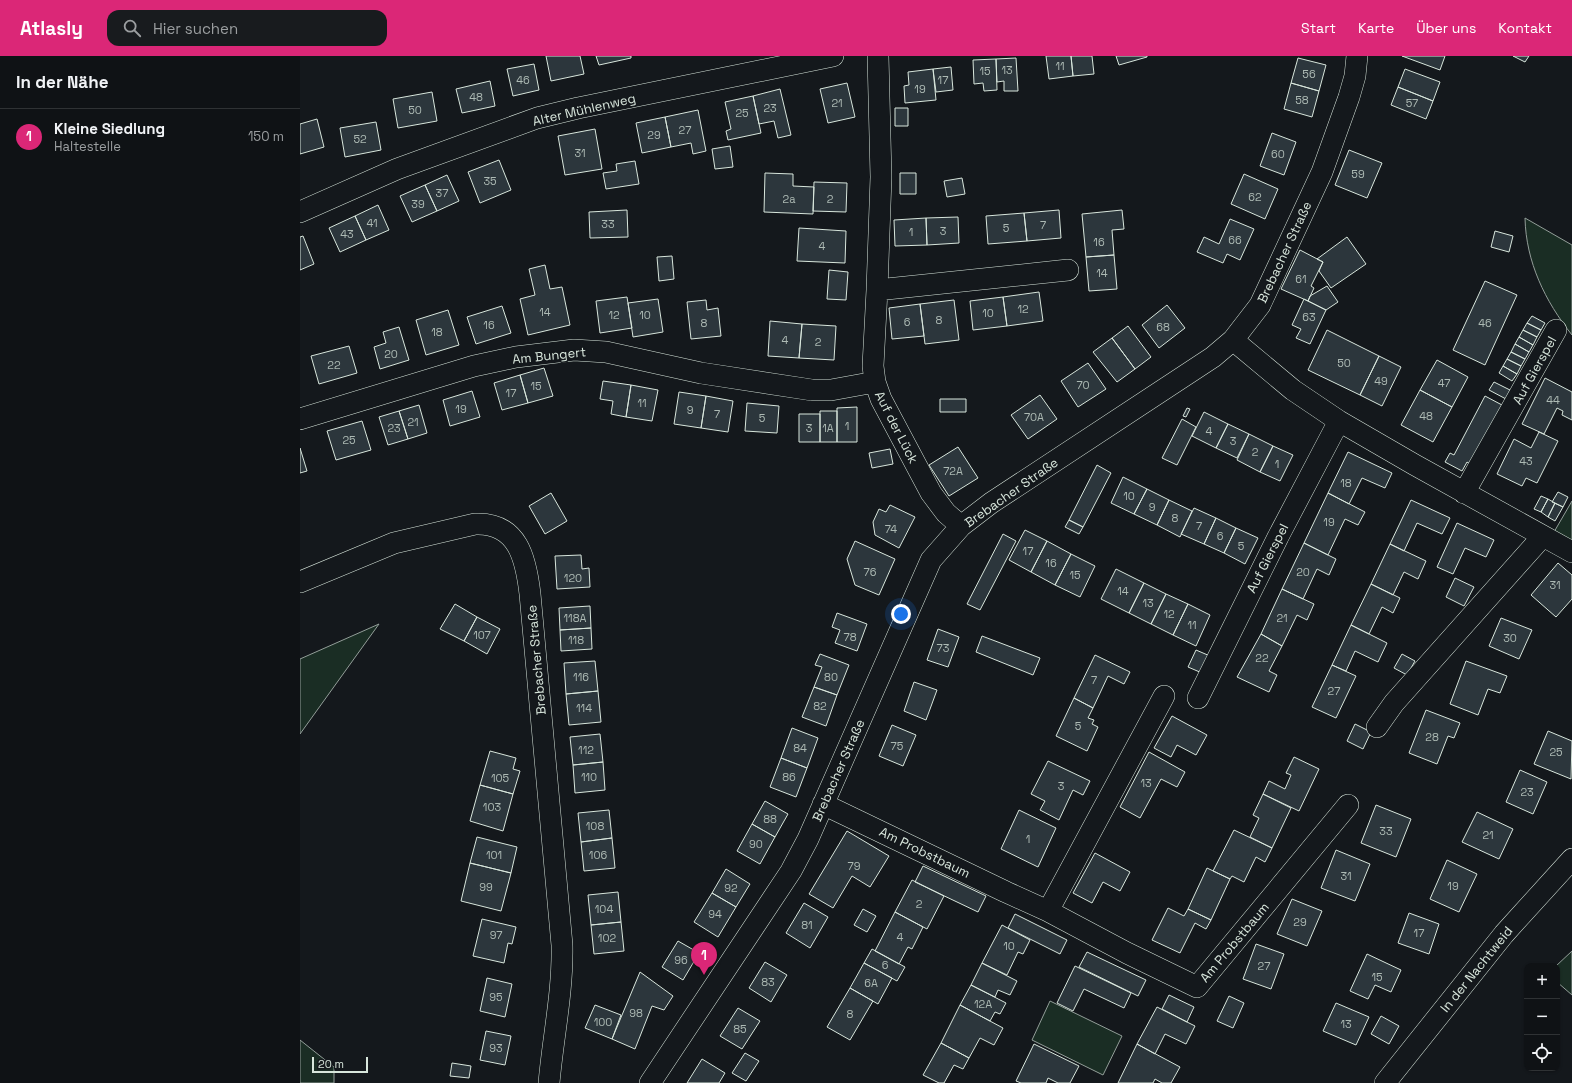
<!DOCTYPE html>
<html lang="de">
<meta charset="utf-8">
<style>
:root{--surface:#0f1215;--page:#181b1e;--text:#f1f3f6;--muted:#9b9ea0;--line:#2f3234;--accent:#db2777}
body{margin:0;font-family:"Space Grotesk",sans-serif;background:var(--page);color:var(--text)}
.controls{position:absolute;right:12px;bottom:12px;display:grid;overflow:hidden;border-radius:8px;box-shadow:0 1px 3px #0004}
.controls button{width:36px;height:36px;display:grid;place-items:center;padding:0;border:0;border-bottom:1px solid var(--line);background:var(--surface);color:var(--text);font:20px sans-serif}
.scale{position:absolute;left:12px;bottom:10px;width:56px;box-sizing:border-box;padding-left:4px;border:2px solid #d8e6dc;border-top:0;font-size:11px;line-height:14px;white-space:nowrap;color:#d8e6dc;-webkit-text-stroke:3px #14181c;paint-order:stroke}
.you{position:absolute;left:601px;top:558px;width:14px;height:14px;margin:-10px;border:3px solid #fff;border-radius:50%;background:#1a73e8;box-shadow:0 0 0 6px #1a73e833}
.badge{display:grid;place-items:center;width:26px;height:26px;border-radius:50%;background:var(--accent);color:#fff;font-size:13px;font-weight:700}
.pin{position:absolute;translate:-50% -33px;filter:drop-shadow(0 1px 2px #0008)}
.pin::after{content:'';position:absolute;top:21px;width:14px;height:12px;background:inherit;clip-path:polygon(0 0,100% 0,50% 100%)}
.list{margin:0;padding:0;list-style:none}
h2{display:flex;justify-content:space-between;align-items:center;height:52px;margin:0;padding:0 16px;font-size:17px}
h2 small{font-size:13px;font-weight:400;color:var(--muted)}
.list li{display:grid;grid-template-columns:26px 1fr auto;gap:12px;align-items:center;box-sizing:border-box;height:56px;padding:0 16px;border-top:1px solid var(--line)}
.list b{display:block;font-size:15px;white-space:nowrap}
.list p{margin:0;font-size:13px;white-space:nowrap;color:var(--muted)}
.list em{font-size:13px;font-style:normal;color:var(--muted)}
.icon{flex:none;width:22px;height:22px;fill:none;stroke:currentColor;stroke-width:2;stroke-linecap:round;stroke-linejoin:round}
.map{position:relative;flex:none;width:1272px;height:1027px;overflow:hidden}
header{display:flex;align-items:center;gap:24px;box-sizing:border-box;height:56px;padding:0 20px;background:var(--accent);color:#fff}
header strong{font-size:19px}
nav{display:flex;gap:22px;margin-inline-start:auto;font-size:14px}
.search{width:280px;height:36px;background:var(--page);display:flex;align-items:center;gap:10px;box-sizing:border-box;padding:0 14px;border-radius:12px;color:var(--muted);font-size:15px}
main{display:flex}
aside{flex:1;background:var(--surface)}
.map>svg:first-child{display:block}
</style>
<header>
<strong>Atlasly</strong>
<div class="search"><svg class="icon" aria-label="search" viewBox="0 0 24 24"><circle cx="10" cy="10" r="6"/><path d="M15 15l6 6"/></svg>Hier suchen</div>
<nav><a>Start</a><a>Karte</a><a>Über uns</a><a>Kontakt</a></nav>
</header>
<main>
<aside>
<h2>In der Nähe<small></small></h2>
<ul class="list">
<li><span class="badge">1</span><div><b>Kleine Siedlung</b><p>Haltestelle</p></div><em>150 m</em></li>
</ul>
</aside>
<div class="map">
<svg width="1272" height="1027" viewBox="0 0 1272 1027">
<rect width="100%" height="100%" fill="#14181c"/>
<path fill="#1a2d24" stroke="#939e99" d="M1225,162l47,27v90c-27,-34 -46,-73 -47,-117z
M1272,445v41l-18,-10z
M79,568l-79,110v-75z
M1272,895v44l-15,-13 -1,-16z
M750,945l72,35 -19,39 -71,-35z
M0,984l34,27v16h-34z"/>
<path fill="#2c363c" stroke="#d8e6dc" d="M246,0h34l4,18 -33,7z
M296,0h35v2l-32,7z
M746,0h25l2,20 -24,3z
M771,0h21l2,18 -21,2z
M816,0h31v1l-28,8z
M1102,0h43l-5,14z
M1213,0h16l-4,6z
M716,2l2,33h-14v-10l-7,1 -1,-23z
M998,2l28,7 -7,26 -28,-8z
M696,3l1,31 -13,1 -1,-8 -9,1 -1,-24z
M234,8l5,26 -26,6 -6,-27z
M651,11l2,23 -17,2 -3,-23z
M633,13l3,31 -31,3 -1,-17 5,-1 -1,-13z
M1105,13l35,13 -7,19 -35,-14z
M190,25l5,25 -33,7 -6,-24z
M547,27l8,34 -27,6 -8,-34z
M991,27l28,8 -7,26 -28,-8z
M1098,31l35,14 -7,18 -35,-14z
M480,33l11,46 -13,3 -4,-17 -15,3 -6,-28z
M132,36l5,29 -39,7 -5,-29z
M453,40l8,37 -33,7 -2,-9 5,-2 -6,-27z
M595,52h13v18h-13z
M398,54l8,41 -13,3 -2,-11 -20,4 -6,-30z
M365,61l6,30 -29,6 -6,-30z
M17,63l7,28 -24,7v-30z
M76,66l5,28 -36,7 -5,-29z
M295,73l7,40 -37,6 -7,-39z
M972,77l24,9 -12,33 -24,-9z
M430,90l3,21 -18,2 -3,-20z
M1049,94l33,13 -15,35 -32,-13z
M199,104l12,30 -31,13 -12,-31z
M335,105l4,23 -33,5 -3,-16 14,-2 -1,-7z
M465,117l28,1v12l21,1 -1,27 -49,-2z
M600,117h16v21h-16z
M944,118l34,15 -13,30 -34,-15z
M147,119l12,26 -22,10 -12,-26z
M662,122l3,16 -18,3 -3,-16z
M514,126l33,1 -1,29 -33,-1z
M125,129l12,26 -25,11 -12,-26z
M78,149l11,25 -23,10 -11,-24z
M327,154l1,27 -38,1 -1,-26z
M759,154l2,28 -34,3 -3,-28z
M822,154l2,19 -12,1 2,25 -28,2 -4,-43z
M724,157l3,28 -39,3 -2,-28z
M55,160l11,24 -26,12 -11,-24z
M658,161l1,26 -32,2 -1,-27z
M626,162l1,27 -32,1 -1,-26z
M930,163l24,10 -14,31 -13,-6 -4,9 -26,-11 7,-15 15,7z
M499,172l47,3 -1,32 -48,-2z
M1195,175l18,5 -4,16 -18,-5z
M3,180l11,28 -14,6v-33z
M1047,181l19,27 -35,24 -12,-17 4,-9 -6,-3z
M1000,194l23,12 -12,24 3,2 -6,13 -27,-12z
M814,199l3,34 -28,2 -3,-34z
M372,200l2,23 -15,2 -2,-24z
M245,209l5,24 12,-2 8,38 -42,10 -8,-36 15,-4 -6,-26z
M529,214l19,2 -2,28 -19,-1z
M1185,225l32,14 -32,70 -32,-15z
M1027,230l11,16 -12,8 -18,-9 2,-5z
M739,236l4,29 -36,5 -4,-29z
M327,241l5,31 -32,5 -4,-32z
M703,241l4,29 -34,4 -3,-29z
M358,243l5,33 -30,5 -5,-34z
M1004,243l22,11 -16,34 -14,-6 5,-9 -9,-4z
M406,244l1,10 11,-2 3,28 -30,3 -4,-37z
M654,244l5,40 -34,4 -5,-40z
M620,248l4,32 -32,3 -3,-31z
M867,249l18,23 -26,20 -17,-23z
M202,250l9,27 -35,11 -9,-27z
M148,254l11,35 -33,10 -10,-35z
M1232,260l13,7 -4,7 -14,-7z
M470,265l32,3 -3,34 -31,-2z
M1227,267l14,7 -4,7 -14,-7z
M502,268l34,2 -2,34 -35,-2z
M828,270l23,31 -16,12 -23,-31z
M99,271l10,33 -29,9 -6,-22 12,-4 -3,-11z
M1027,274l52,26 -19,39 -52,-25z
M1223,274l14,7 -4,8 -14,-8z
M1219,281l14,8 -4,7 -14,-8z
M812,282l23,31 -18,13 -24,-30z
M1215,288l14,8 -4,7 -14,-7z
M49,290l8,27 -38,11 -8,-28z
M1211,296l14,7 -4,7 -14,-7z
M1079,300l22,11 -19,39 -22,-11z
M1207,303l14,7 -4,8 -14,-8z
M1137,304l31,17 -16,30 -32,-17z
M788,307l18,26 -28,18 -17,-26z
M1203,310l14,8 -5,7 -13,-8z
M244,312l9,28 -25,7 -8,-28z
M220,319l8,28 -26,7 -8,-27z
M1245,322l27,14v28l-10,-5 1,-4 -6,-3 -13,26 -22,-10z
M303,325l28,4 -5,32 -15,-3 2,-13 -13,-2z
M1194,326l16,8 -4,9 -17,-9z
M331,329l27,5 -6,31 -26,-4z
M1120,334l32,17 -19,35 -32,-17z
M172,335l8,26 -30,9 -7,-26z
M379,336l27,4 -5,32 -27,-4z
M740,339l17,24 -29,20 -17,-24z
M406,340l27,5 -5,31 -27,-4z
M1185,340l17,9 -32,59 -3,-2 -5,9 -17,-9 5,-9 4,2z
M640,343h26v13h-26z
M447,347l32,3 -2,27 -32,-2z
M119,349l8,28 -19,6 -9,-28z
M557,351v35h-20v-34z
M887,352l3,1 -4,8 -3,-1z
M99,355l9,28 -20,6 -9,-28z
M520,355h17v31h-17z
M904,356l24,12 -12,24 -24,-12z
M499,358h21v28h-21z
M882,363l14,8 -19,38 -15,-7z
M62,365l9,29 -35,10 -9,-29z
M928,368l21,10 -12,24 -21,-10z
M1239,376l19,9 -21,42 -11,-5 -4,8 -25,-12 17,-35 17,9z
M949,378l24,12 -13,26 -23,-12z
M973,390l20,9 -13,26 -20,-9z
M658,391l20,31 -29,18 -20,-31z
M0,392l7,23 -7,2z
M590,393l3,15 -21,4 -3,-15z
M1048,396l44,21 -7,15 -23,-10 -13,26 -21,-11z
M797,409l14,8 -28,54 -14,-7z
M823,421l24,12 -13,25 -23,-11z
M847,433l22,11 -12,25 -23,-11z
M1258,436l10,5 -5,10 -11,-5z
M251,437l16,28 -22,13 -16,-28z
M1028,437l37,19 -7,13 -13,-6 -17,36 -24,-12z
M1241,440l7,3 -7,13 -7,-3z
M1248,443l7,4 -7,14 -7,-5z
M869,444l23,11 -12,26 -23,-12z
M1111,444l39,18 -8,16 -25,-11 -13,28 -14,-7z
M1255,447l8,4 -8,14 -7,-4z
M590,449l25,12 -16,31 -24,-13 -2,-13 6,-13 7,3z
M894,452l22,10 -12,26 -23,-10z
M916,462l20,10 -12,25 -20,-9z
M769,464l14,7 -4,7 -14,-7z
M1157,467l37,17 -8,17 -21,-9 -12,26 -16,-7z
M936,472l22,10 -13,26 -21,-11z
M725,474l22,11 -16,31 -22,-12z
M703,478l13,7 -36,69 -13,-6z
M555,485l40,18 -16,36 -24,-10 -8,-26z
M747,485l24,13 -16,31 -24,-13z
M1004,487l32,16 -7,16 -12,-6 -14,30 -21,-10z
M1090,488l36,17 -8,18 -14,-7 -11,23 -22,-11z
M771,498l24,12 -15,31 -25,-12z
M281,499l1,14 7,-1 1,19 -33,2 -2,-33z
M1258,507l14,12v24l-16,18 -25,-22z
M816,513l28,14 -15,30 -28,-14z
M1155,522l19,9 -10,19 -18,-9z
M844,527l22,11 -15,30 -22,-11z
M1071,528l29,14 -7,15 -11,-6 -13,27 -18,-9z
M982,533l32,15 -7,16 -10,-5 -15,31 -21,-12z
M866,538l22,10 -15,31 -22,-11z
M155,548l22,13 -13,24 -24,-12z
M888,548l22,11 -14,31 -23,-11z
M290,550l1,22 -31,2 -1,-22z
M537,557l30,11 -10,27 -22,-8 5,-13 -8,-3z
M177,561l23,12 -13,25 -23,-13z
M1201,562l31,12 -13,29 -30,-13z
M1051,569l36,18 -9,19 -23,-11 -9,20 -14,-6z
M291,572l1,21 -31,2 -1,-21z
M638,573l21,8 -11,30 -21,-7z
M961,578l21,12 -13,25 8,4 -8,17 -32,-15z
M682,580l58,22 -7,17 -57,-23z
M896,594l14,6 -8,17 -14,-6z
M520,598l29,11 -12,30 -23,-8 8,-20 -7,-2z
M1102,598l13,7 -8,14 -13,-7z
M795,599l35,17 -6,12 -16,-8 -15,32 -19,-10z
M295,605l3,30 -32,3 -2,-31z
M1166,605l41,15 -7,17 -12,-4 -10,26 -28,-11z
M1032,609l24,11 -20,42 -24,-11z
M614,626l23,8 -11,30 -22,-9z
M514,631l23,8 -11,31 -24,-9z
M298,635l3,31 -32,3 -3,-31z
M774,642l19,10 -5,10 6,2 -2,4 6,3 -11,24 -31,-15z
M1126,654l34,13 -6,15 -6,-2 -11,28 -28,-11z
M872,660l35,19 -11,20 -19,-10 -6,12 -17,-9z
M1055,668l16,8 -8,17 -16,-8z
M592,669l24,10 -13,31 -24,-10z
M492,672l26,10 -11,30 -26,-10z
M1248,675l24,10 -1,38 -37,-15z
M300,678l3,28 -30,3 -3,-28z
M190,695l26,7 -3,11 7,2 -7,23 -33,-9z
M849,696l36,20 -8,15 -16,-8 -21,39 -20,-11z
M994,701l25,12 -20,42 -36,-17 6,-13 16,8 6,-14 -5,-2z
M481,702l26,10 -11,29 -26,-10z
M748,705l42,20 -7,14 -10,-5 -14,30 -19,-10 5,-9 -14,-7z
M303,706l2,28 -30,3 -2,-28z
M1220,714l27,12 -14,32 -27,-12z
M180,729l33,9 -10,37 -33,-10z
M963,738l28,14 -19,40 -22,-11 9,-19 -6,-3z
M465,745l23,13 -13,23 -23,-13z
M1076,749l35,14 -15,38 -35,-14z
M309,754l3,28 -31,4 -3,-29z
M719,754l37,18 -18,39 -37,-18z
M1177,756l36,17 -14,30 -37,-17z
M452,768l23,13 -15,27 -23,-13z
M934,774l38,18 -7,14 -9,-5 -12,25 -12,-6 -2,3 -17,-8z
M547,775l42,25 -19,31 -18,-11 -19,32 -24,-14z
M177,781l40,10 -6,26 -41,-10z
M312,782l3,30 -31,3 -3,-29z
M1036,794l34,14 -15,37 -34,-13z
M795,797l35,19 -10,19 -17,-9 -11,21 -19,-10z
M1147,804l30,14 -18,38 -29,-13z
M170,807l41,10 -10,38 -40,-10z
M623,810l63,30 -8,16 -63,-30z
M907,812l23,11 -19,41 -23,-11z
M426,813l24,15 -14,23 -24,-14z
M612,824l32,16 -17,33 -32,-17z
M318,836l3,30 -30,3 -3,-30z
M412,837l24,14 -18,30 -24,-15z
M992,843l30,12 -15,35 -30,-12z
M504,847l24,14 -18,31 -24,-15z
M868,852l16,8 4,-7 23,11 -5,9 -11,-6 -15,30 -28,-13z
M563,853l13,7 -9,16 -13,-7z
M595,856l28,15 -11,22 -4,-2 -9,17 -24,-13z
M1109,857l30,11 -10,30 -31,-11z
M715,858l52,26 -7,14 -52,-26z
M182,863l34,8 -4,17 -4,-1 -4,20 -31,-7z
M321,866l3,29 -30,3 -3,-29z
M702,869l28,15 -7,14 -5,-2 -11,23 -25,-12z
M378,885l21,12 -16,27 -21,-13z
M956,888l28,10 -13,35 -28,-10z
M572,893l33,18 -8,14 -33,-18z
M787,896l59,28 -8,16 -59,-29z
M1067,898l34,16 -10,22 -16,-7 -7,14 -18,-8z
M465,906l22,13 -16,27 -22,-14z
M564,907l28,15 -14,26 -28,-16z
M682,907l35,18 -7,14 -12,-5 -3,7 -24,-12z
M775,910l56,27 -7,15 -40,-19 -11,22 -16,-8z
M340,916l33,24 -9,14 -12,-4 -17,43 -23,-10z
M187,922l25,6 -7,33 -25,-6z
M671,929l35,18 -6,11 -5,-2 -5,9 -30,-16z
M550,932l23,13 -23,39 -23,-13z
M869,939l25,12 -7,15 -25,-13z
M929,940l15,7 -11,25 -16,-7z
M1036,947l33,14 -13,28 -33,-14z
M295,949l26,10 -9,24 -27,-11z
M660,949l43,23 -9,17 -14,-7 -11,20 -28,-15z
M857,951l38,19 -9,18 -21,-10 -10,20 -18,-10z
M438,952l22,13 -18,28 -22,-13z
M1081,960l18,10 -10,18 -18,-10z
M186,975l25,5 -6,29 -25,-5z
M641,987l28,15 -6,11 -9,-4 -10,18h-5l-16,-8z
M734,988l45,22 -9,17h-12l-10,-5 -2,5h-25l-5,-2z
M837,988l43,23 -9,16h-9l-7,-4 -2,4h-35z
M445,997l14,8 -13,20 -14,-8z
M402,1003l23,14 -6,10h-32z
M152,1007l19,3 -2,12 -19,-2z"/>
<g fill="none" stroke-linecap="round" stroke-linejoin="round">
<defs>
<path id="minor" d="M578,0l3,121 -4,113 -4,76 2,16 6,17 50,94 15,20 15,13
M0,156l97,-43 140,-51 41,-10 255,-52
M577,234l191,-20
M933,284l60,50 46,31 76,44 157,87
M0,363l174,-53 42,-9 58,-7 32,2 95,21 111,17h19l44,-8
M1164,437l92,-163
M0,526l94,-39 81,-19c43,-2 51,35 55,70l32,351c1,47 -9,92 -13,138
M898,642l80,-161 61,-116
M1077,671l17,-24 149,-167
M523,748l183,88 42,19 79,42 70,34 151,-182
M748,855l116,-215
M350,1027l141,-212 17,-32 123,-279 30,-34 30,-23 222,-146 20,-17 27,-35 62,-133 27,-75 6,-21 2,-20
M1085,1027l119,-149 68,-75"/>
</defs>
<use href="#minor" stroke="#d8e6dc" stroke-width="22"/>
<use href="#minor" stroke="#14181c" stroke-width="21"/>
</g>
<g text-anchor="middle" stroke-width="3" stroke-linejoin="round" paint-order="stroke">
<g font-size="11" fill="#adbab4">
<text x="760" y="14">11</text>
<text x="707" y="18">13</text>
<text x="685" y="19">15</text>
<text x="1009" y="22">56</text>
<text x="223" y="28">46</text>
<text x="643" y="28">17</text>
<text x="620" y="37">19</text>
<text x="176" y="45">48</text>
<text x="1002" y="48">58</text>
<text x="537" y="51">21</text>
<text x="1112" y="51">57</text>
<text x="470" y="56">23</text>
<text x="115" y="58">50</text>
<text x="442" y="61">25</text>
<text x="385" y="78">27</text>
<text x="354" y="83">29</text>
<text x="60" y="87">52</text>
<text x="280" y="101">31</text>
<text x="978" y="102">60</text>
<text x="1058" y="122">59</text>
<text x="190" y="129">35</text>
<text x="142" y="141">37</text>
<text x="955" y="145">62</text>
<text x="489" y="147">2a</text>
<text x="530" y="147">2</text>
<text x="118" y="152">39</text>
<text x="72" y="171">41</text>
<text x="308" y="172">33</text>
<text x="743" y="173">7</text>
<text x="706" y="176">5</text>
<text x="643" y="179">3</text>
<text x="611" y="180">1</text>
<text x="47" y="182">43</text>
<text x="935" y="188">66</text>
<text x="799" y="190">16</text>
<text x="522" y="194">4</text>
<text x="802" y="221">14</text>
<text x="1001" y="227">61</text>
<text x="723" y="257">12</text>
<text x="245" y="260">14</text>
<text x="688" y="261">10</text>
<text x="314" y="263">12</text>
<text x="345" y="263">10</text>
<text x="1009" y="265">63</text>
<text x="639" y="268">8</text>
<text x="607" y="270">6</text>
<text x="404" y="271">8</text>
<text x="1185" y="271">46</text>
<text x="189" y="273">16</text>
<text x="863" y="275">68</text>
<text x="137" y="280">18</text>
<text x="485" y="288">4</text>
<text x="518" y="290">2</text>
<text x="91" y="302">20</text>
<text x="1044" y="311">50</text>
<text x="34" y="313">22</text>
<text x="1081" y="329">49</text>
<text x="1144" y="331">47</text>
<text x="783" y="333">70</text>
<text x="236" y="334">15</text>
<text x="211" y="341">17</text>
<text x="1253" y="348">44</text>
<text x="342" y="351">11</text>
<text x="161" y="357">19</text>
<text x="390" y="358">9</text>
<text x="417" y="362">7</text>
<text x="1126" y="364">48</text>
<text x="734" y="365">70A</text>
<text x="462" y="366">5</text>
<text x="113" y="370">21</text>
<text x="547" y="374">1</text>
<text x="94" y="376">23</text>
<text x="509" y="376">3</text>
<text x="528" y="376">1A</text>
<text x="909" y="379">4</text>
<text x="49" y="388">25</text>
<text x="933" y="389">3</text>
<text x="955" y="400">2</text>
<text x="1226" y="409">43</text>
<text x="977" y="412">1</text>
<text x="653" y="419">72A</text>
<text x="1046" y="431">18</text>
<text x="829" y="444">10</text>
<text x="852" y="455">9</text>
<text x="875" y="466">8</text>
<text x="1029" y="470">19</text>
<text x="899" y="474">7</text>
<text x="591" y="477">74</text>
<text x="920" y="484">6</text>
<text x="941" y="494">5</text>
<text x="728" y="499">17</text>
<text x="751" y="511">16</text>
<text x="570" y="520">76</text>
<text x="1003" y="520">20</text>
<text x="775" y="523">15</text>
<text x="273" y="526">120</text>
<text x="1255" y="533">31</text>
<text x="823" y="539">14</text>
<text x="848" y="551">13</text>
<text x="869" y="562">12</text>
<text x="275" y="566">118A</text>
<text x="982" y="566">21</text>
<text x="892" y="573">11</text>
<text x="182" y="583">107</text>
<text x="550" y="585">78</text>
<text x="1210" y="586">30</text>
<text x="276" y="588">118</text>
<text x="643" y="596">73</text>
<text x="962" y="606">22</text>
<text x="281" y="625">116</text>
<text x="531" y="625">80</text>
<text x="794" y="628">7</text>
<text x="1034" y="639">27</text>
<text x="520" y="654">82</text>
<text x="284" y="656">114</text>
<text x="778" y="674">5</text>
<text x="1132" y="685">28</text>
<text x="597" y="694">75</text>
<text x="500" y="696">84</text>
<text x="286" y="698">112</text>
<text x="1256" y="700">25</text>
<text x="289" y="725">110</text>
<text x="489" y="725">86</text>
<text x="200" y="726">105</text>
<text x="846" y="731">13</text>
<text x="761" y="734">3</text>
<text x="1227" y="740">23</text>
<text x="192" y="755">103</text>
<text x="470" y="767">88</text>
<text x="295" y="774">108</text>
<text x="1086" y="779">33</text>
<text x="1188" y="783">21</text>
<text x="728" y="787">1</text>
<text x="456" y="792">90</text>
<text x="194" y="803">101</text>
<text x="298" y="803">106</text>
<text x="554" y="814">79</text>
<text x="1046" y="824">31</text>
<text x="1153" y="834">19</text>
<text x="186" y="835">99</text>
<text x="431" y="836">92</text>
<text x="619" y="852">2</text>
<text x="304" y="857">104</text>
<text x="415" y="862">94</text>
<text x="1000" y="870">29</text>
<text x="507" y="873">81</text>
<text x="1119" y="881">17</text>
<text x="196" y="883">97</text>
<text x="600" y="885">4</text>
<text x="307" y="886">102</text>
<text x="709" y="894">10</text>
<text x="381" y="908">96</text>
<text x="585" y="913">6</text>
<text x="964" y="914">27</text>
<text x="1077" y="925">15</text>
<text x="468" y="930">83</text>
<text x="571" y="931">6A</text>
<text x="196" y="945">95</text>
<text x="683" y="952">12A</text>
<text x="336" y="961">98</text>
<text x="550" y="962">8</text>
<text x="303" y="970">100</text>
<text x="1046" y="972">13</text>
<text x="440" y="977">85</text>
<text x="196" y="996">93</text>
</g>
<g font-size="13" fill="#d8e6dc" stroke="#14181c">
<text transform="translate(284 53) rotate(-13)" y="5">Alter Mühlenweg</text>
<text transform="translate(984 196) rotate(-65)" y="5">Brebacher Straße</text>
<text transform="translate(249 299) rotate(-6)" y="5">Am Bungert</text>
<text transform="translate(1234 314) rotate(-61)" y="5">Auf Gierspel</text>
<text transform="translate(597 371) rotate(63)" y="5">Auf der Lück</text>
<text transform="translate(711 436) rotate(-35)" y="5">Brebacher Straße</text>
<text transform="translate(967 502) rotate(-63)" y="5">Auf Gierspel</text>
<text transform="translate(236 604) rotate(-95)" y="5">Brebacher Straße</text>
<text transform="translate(538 714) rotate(-66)" y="5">Brebacher Straße</text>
<text transform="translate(625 796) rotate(26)" y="5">Am Probstbaum</text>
<text transform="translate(934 886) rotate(-50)" y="5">Am Probstbaum</text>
<text transform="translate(1176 913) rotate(-51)" y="5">In der Nachtweid</text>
</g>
</g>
</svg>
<div class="controls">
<button>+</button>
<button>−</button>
<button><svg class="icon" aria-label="locate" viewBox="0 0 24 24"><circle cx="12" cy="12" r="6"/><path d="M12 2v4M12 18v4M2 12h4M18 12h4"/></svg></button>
</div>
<div class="scale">20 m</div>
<div class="you"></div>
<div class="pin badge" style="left:404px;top:919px">1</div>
</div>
</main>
